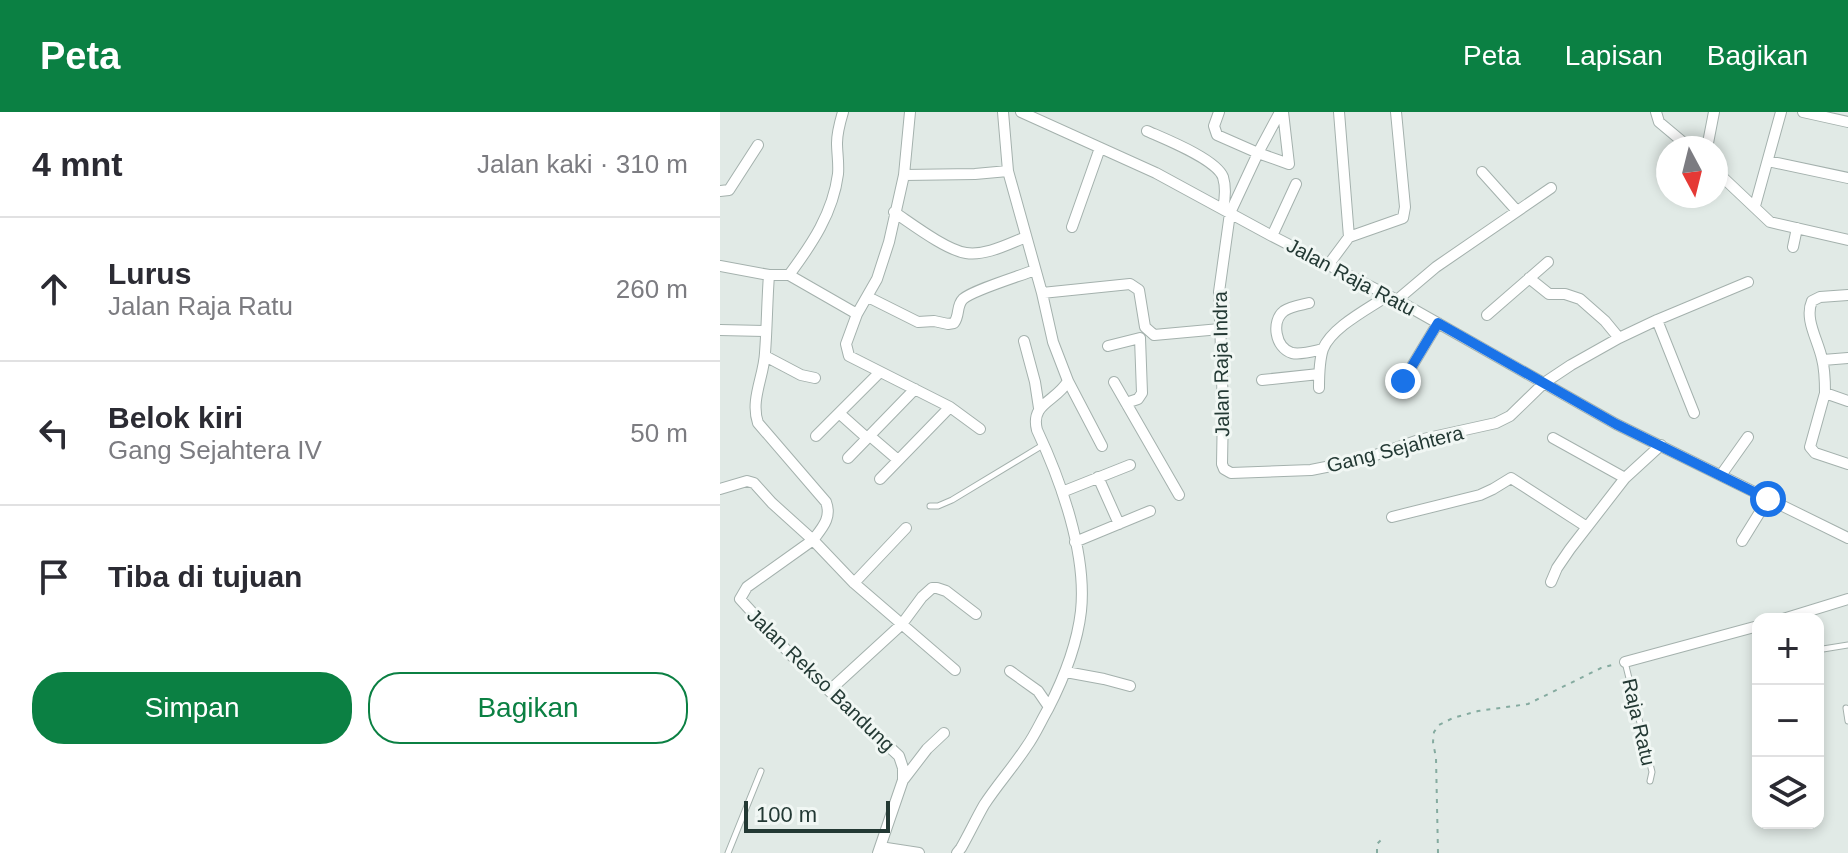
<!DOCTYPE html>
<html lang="id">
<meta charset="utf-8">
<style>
:root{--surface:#fff;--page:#f7f7f7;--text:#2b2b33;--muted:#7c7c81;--line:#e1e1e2;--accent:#0b8043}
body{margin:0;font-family:Helvetica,sans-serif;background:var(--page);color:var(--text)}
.controls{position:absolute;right:24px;bottom:24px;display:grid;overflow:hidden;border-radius:16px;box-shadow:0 4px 12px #0003}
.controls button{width:72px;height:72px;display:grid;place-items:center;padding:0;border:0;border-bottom:2px solid var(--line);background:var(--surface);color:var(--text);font:40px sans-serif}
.compass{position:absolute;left:936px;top:24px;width:72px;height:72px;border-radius:50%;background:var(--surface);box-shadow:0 4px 12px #0003;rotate:173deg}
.scale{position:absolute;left:24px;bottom:20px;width:146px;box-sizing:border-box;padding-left:8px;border:4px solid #233934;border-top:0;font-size:22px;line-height:28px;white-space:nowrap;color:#233934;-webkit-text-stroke:6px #f1f7f4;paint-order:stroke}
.stop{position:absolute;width:24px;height:24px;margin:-18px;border:6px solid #1a73e8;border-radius:50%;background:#fff}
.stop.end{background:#1a73e8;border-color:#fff;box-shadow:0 2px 8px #0008}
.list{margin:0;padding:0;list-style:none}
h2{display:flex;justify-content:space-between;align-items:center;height:104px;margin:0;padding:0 32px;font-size:34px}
h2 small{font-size:26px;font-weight:400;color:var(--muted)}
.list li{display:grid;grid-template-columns:52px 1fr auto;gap:24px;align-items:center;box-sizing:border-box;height:144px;padding:0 32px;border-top:2px solid var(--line)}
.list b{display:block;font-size:30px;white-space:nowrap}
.list p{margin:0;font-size:26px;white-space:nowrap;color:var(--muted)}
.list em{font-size:26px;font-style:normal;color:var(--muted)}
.actions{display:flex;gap:16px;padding:24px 32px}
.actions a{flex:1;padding:18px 0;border:2px solid var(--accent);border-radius:32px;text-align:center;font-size:28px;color:var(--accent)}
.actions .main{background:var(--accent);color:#fff}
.icon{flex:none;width:44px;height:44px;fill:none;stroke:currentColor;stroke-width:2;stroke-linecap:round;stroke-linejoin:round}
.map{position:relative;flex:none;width:1128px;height:741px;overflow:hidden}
header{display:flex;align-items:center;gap:48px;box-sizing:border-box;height:112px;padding:0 40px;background:var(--accent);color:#fff}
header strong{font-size:38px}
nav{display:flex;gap:44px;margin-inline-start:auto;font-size:28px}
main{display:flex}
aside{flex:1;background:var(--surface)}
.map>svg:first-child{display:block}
</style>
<header>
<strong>Peta</strong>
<nav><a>Peta</a><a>Lapisan</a><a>Bagikan</a></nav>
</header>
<main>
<aside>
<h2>4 mnt<small>Jalan kaki · 310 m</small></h2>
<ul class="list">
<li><svg class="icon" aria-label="ahead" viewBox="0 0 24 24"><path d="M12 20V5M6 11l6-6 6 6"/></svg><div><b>Lurus</b><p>Jalan Raja Ratu</p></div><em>260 m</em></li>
<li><svg class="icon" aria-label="left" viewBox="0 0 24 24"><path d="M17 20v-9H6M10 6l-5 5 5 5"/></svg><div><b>Belok kiri</b><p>Gang Sejahtera IV</p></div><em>50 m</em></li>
<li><svg class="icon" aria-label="arrive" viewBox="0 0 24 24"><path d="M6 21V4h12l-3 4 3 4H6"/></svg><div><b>Tiba di tujuan</b></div></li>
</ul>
<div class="actions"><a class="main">Simpan</a><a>Bagikan</a></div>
</aside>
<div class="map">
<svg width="1128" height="741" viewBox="0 0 1128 741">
<rect width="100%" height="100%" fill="#e1eae6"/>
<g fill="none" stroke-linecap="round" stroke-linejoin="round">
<defs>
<path id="service" d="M210,394h8l14,-6 91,-55
M1098,539l5,-2 25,-4
M905,550l27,110 -2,9
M1098,559l2,16
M1126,596l2,13
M8,741l33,-82"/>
<path id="minor" d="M190,0l-6,63 -15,67 -12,37 -20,35 -11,30 3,12 101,51 30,22
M301,0l135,61 116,63 125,64 219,124 232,114
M499,0l-5,14 3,9 41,18 31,11 -6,-52
M560,0l-22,41 -28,60 -11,79 4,116 -1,56 2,5 7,4 80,-3 50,-10 58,-20 77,-17 14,-7 34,-33 27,-18 48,-27 38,-18 91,-38
M619,0l10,125
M936,0l3,10 31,26
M1083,0l45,10
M427,19c18,8 69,28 76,46 3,10 2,22 0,32
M987,36l7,-36
M1048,49l80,17
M996,59l54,51 78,18
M762,60l35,39
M184,63l71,-1 33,-3
M0,79l9,-1 29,-45
M1035,94l26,-94
M174,100c18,12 52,38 72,41 20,3 42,-9 60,-16
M352,115l28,-79
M552,124l24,-52
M1073,135l4,-19
M609,152l20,-27 54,-19 2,-11 -9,-95
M0,154l49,9h20l68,39
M49,163c-2,26 -2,52 -4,78 -1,23 -15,47 -7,70l68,79c6,16 -4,26 -13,38l41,43 101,87
M69,163c23,-31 44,-62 49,-101 1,-10 -1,-21 -1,-31 0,-11 3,-21 6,-31
M809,166l20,16h16l15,5 25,22 14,17
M322,181l88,-9 9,6 6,37 9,8 66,-6
M1128,183l-28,2 -8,4c-8,18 6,39 10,58 3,11 3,23 3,34l23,8
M148,185l50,25 16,-1 14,3 6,-1c6,-8 2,-17 9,-24 10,-9 57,-23 72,-29
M677,188l39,-33 115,-79
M589,191c-8,2 -18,3 -25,8 -13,10 -9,37 8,42 10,2 22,-2 31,-4
M767,203l61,-53
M937,208l37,93
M0,218l45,1
M304,229l11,41 4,26
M388,234l32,-8 2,55 -4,6 -12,4
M45,244l36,19 14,3
M1103,248l25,-2
M542,268l57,-6
M348,269l34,65
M683,269l35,-58
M394,270l65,113
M599,276c0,-12 0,-27 4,-39 9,-22 45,-40 64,-53
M1105,281l-15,54 5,6 33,11
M119,301l28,25
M96,324l64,-64
M150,324l28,24
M833,326l72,40
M128,346l67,-69
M1001,363l27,-38
M378,365l21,47
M160,367l70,-72
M0,377l27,-8 7,2 18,20 41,37 -66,47 -7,12 51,56 108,101 4,12v12l-25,73
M342,380l68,-27
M672,405l88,-22 13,-6 18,-11 76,49
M1022,429l26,-42
M355,430l75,-31
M831,470l6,-14 13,-19 55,-71 36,-33
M134,471l52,-55
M1063,507l65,-20
M905,550l133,-36
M290,559l28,20 11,16
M346,560l38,7 26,7
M110,578l72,-66 20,-27 10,-9h5l9,3 30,23
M184,667l23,-30 17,-16
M160,735l39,6
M237,741l4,-5c8,-14 15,-29 23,-43 13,-20 30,-39 43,-59 8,-11 14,-25 21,-37 16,-31 29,-63 33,-98 6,-57 -20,-130 -44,-181 -7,-27 19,-28 31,-49l-15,-39 -11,-49 -34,-122 -5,-59"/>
</defs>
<use href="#service" stroke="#a4b1ad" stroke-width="7"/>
<use href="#minor" stroke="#a4b1ad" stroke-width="12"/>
<path stroke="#85aba0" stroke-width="2" stroke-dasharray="4 6" stroke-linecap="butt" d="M657,741v-9l4,-4
M718,741l-2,-95 -3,-16 1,-10 5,-7 14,-7 25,-7 50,-7 73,-36 15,-4"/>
<use href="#service" stroke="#fff" stroke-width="5"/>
<use href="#minor" stroke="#fff" stroke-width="10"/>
</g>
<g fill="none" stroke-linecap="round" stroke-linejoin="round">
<path stroke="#1a73e8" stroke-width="10" d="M683,269l35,-58 178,101 152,75"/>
</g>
<g text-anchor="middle" stroke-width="6" stroke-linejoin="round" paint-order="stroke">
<g font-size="20" fill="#233934" stroke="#f1f7f4">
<text transform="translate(631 165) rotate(28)" y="7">Jalan Raja Ratu</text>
<text transform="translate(501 252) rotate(-91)" y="7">Jalan Raja Indra</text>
<text transform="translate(675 337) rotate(-14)" y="7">Gang Sejahtera</text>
<text transform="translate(101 568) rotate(44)" y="7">Jalan Rekso Bandung</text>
<text transform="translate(919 610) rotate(77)" y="7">Raja Ratu</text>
</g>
</g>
</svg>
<div class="controls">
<button>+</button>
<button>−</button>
<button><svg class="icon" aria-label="layers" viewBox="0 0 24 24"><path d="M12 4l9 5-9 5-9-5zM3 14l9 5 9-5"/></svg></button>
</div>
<svg class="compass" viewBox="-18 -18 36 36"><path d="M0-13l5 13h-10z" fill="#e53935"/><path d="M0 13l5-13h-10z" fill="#7c7c81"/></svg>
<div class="scale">100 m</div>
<div class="stop" style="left:1048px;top:387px"></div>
<div class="stop end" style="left:683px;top:269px"></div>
</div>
</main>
